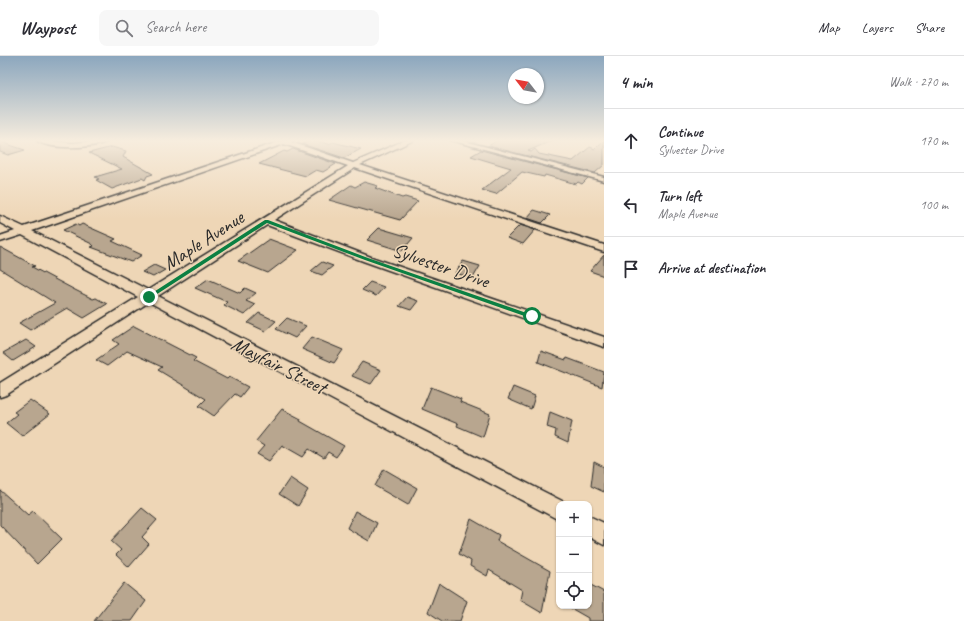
<!DOCTYPE html>
<meta charset="utf-8">
<style>
:root{--surface:#fff;--page:#f7f7f7;--text:#2b2b33;--muted:#7c7c81;--line:#e1e1e2}
body{margin:0;font-family:Caveat,sans-serif;background:var(--page);color:var(--text)}
.controls{position:absolute;right:12px;bottom:12px;display:grid;overflow:hidden;border-radius:8px;box-shadow:0 1px 3px #0004}
.controls button{width:36px;height:36px;display:grid;place-items:center;padding:0;border:0;border-bottom:1px solid var(--line);background:var(--surface);color:var(--text);font:20px sans-serif}
.compass{position:absolute;left:508px;top:12px;width:36px;height:36px;border-radius:50%;background:var(--surface);box-shadow:0 1px 3px #0004;rotate:301deg}
.stop{position:absolute;width:12px;height:12px;margin:-9px;border:3px solid #0b8043;border-radius:50%;background:#fff}
.stop.end{background:#0b8043;border-color:#fff;box-shadow:0 1px 4px #0008}
.list{margin:0;padding:0;list-style:none}
h2{display:flex;justify-content:space-between;align-items:center;height:52px;margin:0;padding:0 16px;font-size:17px}
h2 small{font-size:13px;font-weight:400;color:var(--muted)}
.list li{display:grid;grid-template-columns:26px 1fr auto;gap:12px;align-items:center;box-sizing:border-box;height:64px;padding:0 16px;border-top:1px solid var(--line)}
.list b{display:block;font-size:15px;white-space:nowrap}
.list p{margin:0;font-size:13px;white-space:nowrap;color:var(--muted)}
.list em{font-size:13px;font-style:normal;color:var(--muted)}
.icon{flex:none;width:22px;height:22px;fill:none;stroke:currentColor;stroke-width:2;stroke-linecap:round;stroke-linejoin:round}
.map{position:relative;flex:none;width:604px;height:565px;overflow:hidden}
header{display:flex;align-items:center;gap:24px;box-sizing:border-box;height:56px;padding:0 20px;background:var(--surface);border-bottom:1px solid var(--line)}
header strong{font-size:19px}
nav{display:flex;gap:22px;margin-inline-start:auto;font-size:14px}
.search{width:280px;height:36px;background:var(--page);display:flex;align-items:center;gap:10px;box-sizing:border-box;padding:0 14px;border-radius:8px;color:var(--muted);font-size:15px}
main{display:flex}
aside{flex:1;background:var(--surface)}
.map>svg:first-child{display:block}
</style>
<header>
<strong>Waypost</strong>
<div class="search"><svg class="icon" aria-label="search" viewBox="0 0 24 24"><circle cx="10" cy="10" r="6"/><path d="M15 15l6 6"/></svg>Search here</div>
<nav><a>Map</a><a>Layers</a><a>Share</a></nav>
</header>
<main>
<div class="map">
<svg width="604" height="565" viewBox="0 0 604 565">
<rect width="100%" height="100%" fill="#eed6b6"/>
<filter id="ink" filterUnits="userSpaceOnUse"><feTurbulence type="fractalNoise" baseFrequency=".025" numOctaves="2"/><feDisplacementMap in="SourceGraphic" scale="8" xChannelSelector="R" yChannelSelector="G"/><feConvolveMatrix kernelMatrix="1 2 1 2 8 2 1 2 1" color-interpolation-filters="sRGB"/></filter>
<g filter="url(#ink)">
<path fill="#b8a68f" stroke="#2b2b2b" d="M312,84l17,4 4,-2 28,7 -17,9 -42,-14z
M498,84h55l-25,11 3,1 4,-3 4,5 34,7 17,-14 5,2 9,-9v25l-9,8 -107,-27z
M0,85l7,3 18,6 -17,5 -8,-3z
M112,91l14,4 -3,6 30,17 -6,2 -2,4 -3,-2 -30,11 -16,-9 3,-1 -4,-2 27,-8 -33,-16z
M293,93l43,15 -13,8 -7,-2 -10,6 -47,-12 25,-13 3,1z
M481,94l107,28 -6,6 -4,-2 -2,2 -31,-9 -1,2 -22,-5 -26,22 -14,-4 29,-22 -40,-12z
M364,126l14,4 -3,2 27,10 3,-1 13,4 -18,19 -71,-20 22,-15 4,2z
M534,154l16,5 -8,8 -15,-5z
M76,168l3,2 3,-2 34,15 -4,2 30,14 -11,7 -40,-15 3,-1 -2,-2 -29,-14z
M520,169l15,5 -12,14 -16,-6z
M379,172l34,10 -11,13 -35,-11z
M269,183l29,11 -30,23 -30,-12z
M0,191l35,19 -3,1 43,23 18,9 3,-1 11,6 -23,14 -17,-10 -37,22 -11,-7 36,-20 -55,-34z
M604,199v21l-14,-5z
M463,205l17,5 -7,12 -18,-5z
M322,206l11,4 -11,9 -11,-4z
M154,209l11,5 -12,7 -11,-5z
M208,223l32,14 5,-5 11,5 -10,8 9,4 -11,10 -20,-10 3,-3 -32,-14z
M370,226l14,5 -8,9 -14,-6z
M407,241l11,4 -7,9 -12,-4z
M259,257l17,8 -11,10 -17,-8z
M287,262l19,8 -11,12 -19,-9z
M134,270l62,32 -3,3 34,18 2,-2 19,10 -8,10 -5,-3 -21,22 -15,-10 7,-7 -48,-29 4,-3 -35,-16 -20,15 -11,-6 23,-16 -6,-4z
M312,281l31,13 -9,13 -32,-14z
M26,284l10,7 -23,14 -10,-8z
M541,295l25,9 1,-2 37,14 -2,15 -64,-25z
M362,306l19,8 -10,14 -19,-8z
M431,331l30,12 -1,3 30,12 -7,23 -26,-11 1,-2 -36,-15z
M513,331l22,9 -4,13 -23,-10z
M30,344l20,14 -28,22 -16,-13 11,-9 -3,-2z
M282,353l19,10 -1,2 44,25 -8,11 -8,-5 -4,6 -15,-9 -6,8 -21,-12 -13,16 -12,-7 7,-8 -8,-5z
M550,356l22,9 -4,22 -13,-6 1,-7 -9,-3z
M594,406l10,5v25l-13,-6z
M384,413l33,19 -9,17 -33,-19z
M290,422l18,12 -10,16 -19,-12z
M0,434l28,25 5,-4 29,28 -25,25 -37,-39z
M142,452l15,12 -15,17 7,7 -20,23 -13,-12 5,-5 -10,-9z
M355,455l22,12 -8,18 -22,-13z
M471,463l28,16 -2,6 53,30 -8,42 -22,-13 2,-10 -33,-20 -2,6 -17,-10 1,-5 -12,-7z
M124,527l22,18 -14,20h-38z
M439,527l28,18 -7,20h-18l-14,-9z
M589,528l15,8v29h-16v-3l-21,-12h22z"/>
<g fill="none" stroke-linecap="round" stroke-linejoin="round">
<defs>
<path id="minor" d="M36,84l36,3 37,-3c-12,9 -61,10 -73,0z
M284,84h9l-2,2 62,21 52,-23h8l-1,1 -52,24 244,80v7l-249,-84 -81,52 97,37 233,80v10l-241,-86 -96,-36 -109,71 408,207 1,1h-8v16l-410,-218 -143,93 -6,2v-14l138,-86 -116,-62 -22,7v-6l15,-5 -15,-8v-7l24,11zM284,88l64,22 -200,124 -116,-59z
M450,84h10l144,37v4z
M589,460l15,7v22l-15,-8z"/>
</defs>
<use href="#minor" stroke="#2b2b2b" stroke-width="3"/>
<use href="#minor" fill="#eed6b6" fill-rule="evenodd"/>
</g>
</g>
<linearGradient id="sky" x2="0" y2="1"><stop stop-color="#8ca7be"/><stop offset="0.52" stop-color="#f7edde"/><stop offset="1" stop-color="#f7edde" stop-opacity="0"/></linearGradient>
<rect width="604" height="163" fill="url(#sky)"/>
<path fill="#0b8043" d="M265,164h3l100,38 167,58 -5,2 -165,-58 -98,-37 -116,75 -5,-1z"/>
<g text-anchor="middle" stroke-width="3" stroke-linejoin="round" paint-order="stroke">
<g font-size="20" fill="#2b2b2b" stroke="#eed6b6">
<text transform="translate(203 184) rotate(-33)" y="7">Maple Avenue</text>
<text transform="translate(441 209) rotate(19)" y="7">Sylvester Drive</text>
<text transform="translate(279 309) rotate(27)" y="7">Mayfair Street</text>
</g>
</g>
</svg>
<div class="controls">
<button>+</button>
<button>−</button>
<button><svg class="icon" aria-label="locate" viewBox="0 0 24 24"><circle cx="12" cy="12" r="6"/><path d="M12 2v4M12 18v4M2 12h4M18 12h4"/></svg></button>
</div>
<svg class="compass" viewBox="-18 -18 36 36"><path d="M0-13l5 13h-10z" fill="#e53935"/><path d="M0 13l5-13h-10z" fill="#7c7c81"/></svg>
<div class="stop" style="left:532px;top:260px"></div>
<div class="stop end" style="left:149px;top:241px"></div>
</div>
<aside>
<h2>4 min<small>Walk · 270 m</small></h2>
<ul class="list">
<li><svg class="icon" aria-label="ahead" viewBox="0 0 24 24"><path d="M12 20V5M6 11l6-6 6 6"/></svg><div><b>Continue</b><p>Sylvester Drive</p></div><em>170 m</em></li>
<li><svg class="icon" aria-label="left" viewBox="0 0 24 24"><path d="M17 20v-9H6M10 6l-5 5 5 5"/></svg><div><b>Turn left</b><p>Maple Avenue</p></div><em>100 m</em></li>
<li><svg class="icon" aria-label="arrive" viewBox="0 0 24 24"><path d="M6 21V4h12l-3 4 3 4H6"/></svg><div><b>Arrive at destination</b></div></li>
</ul>
</aside>
</main>
